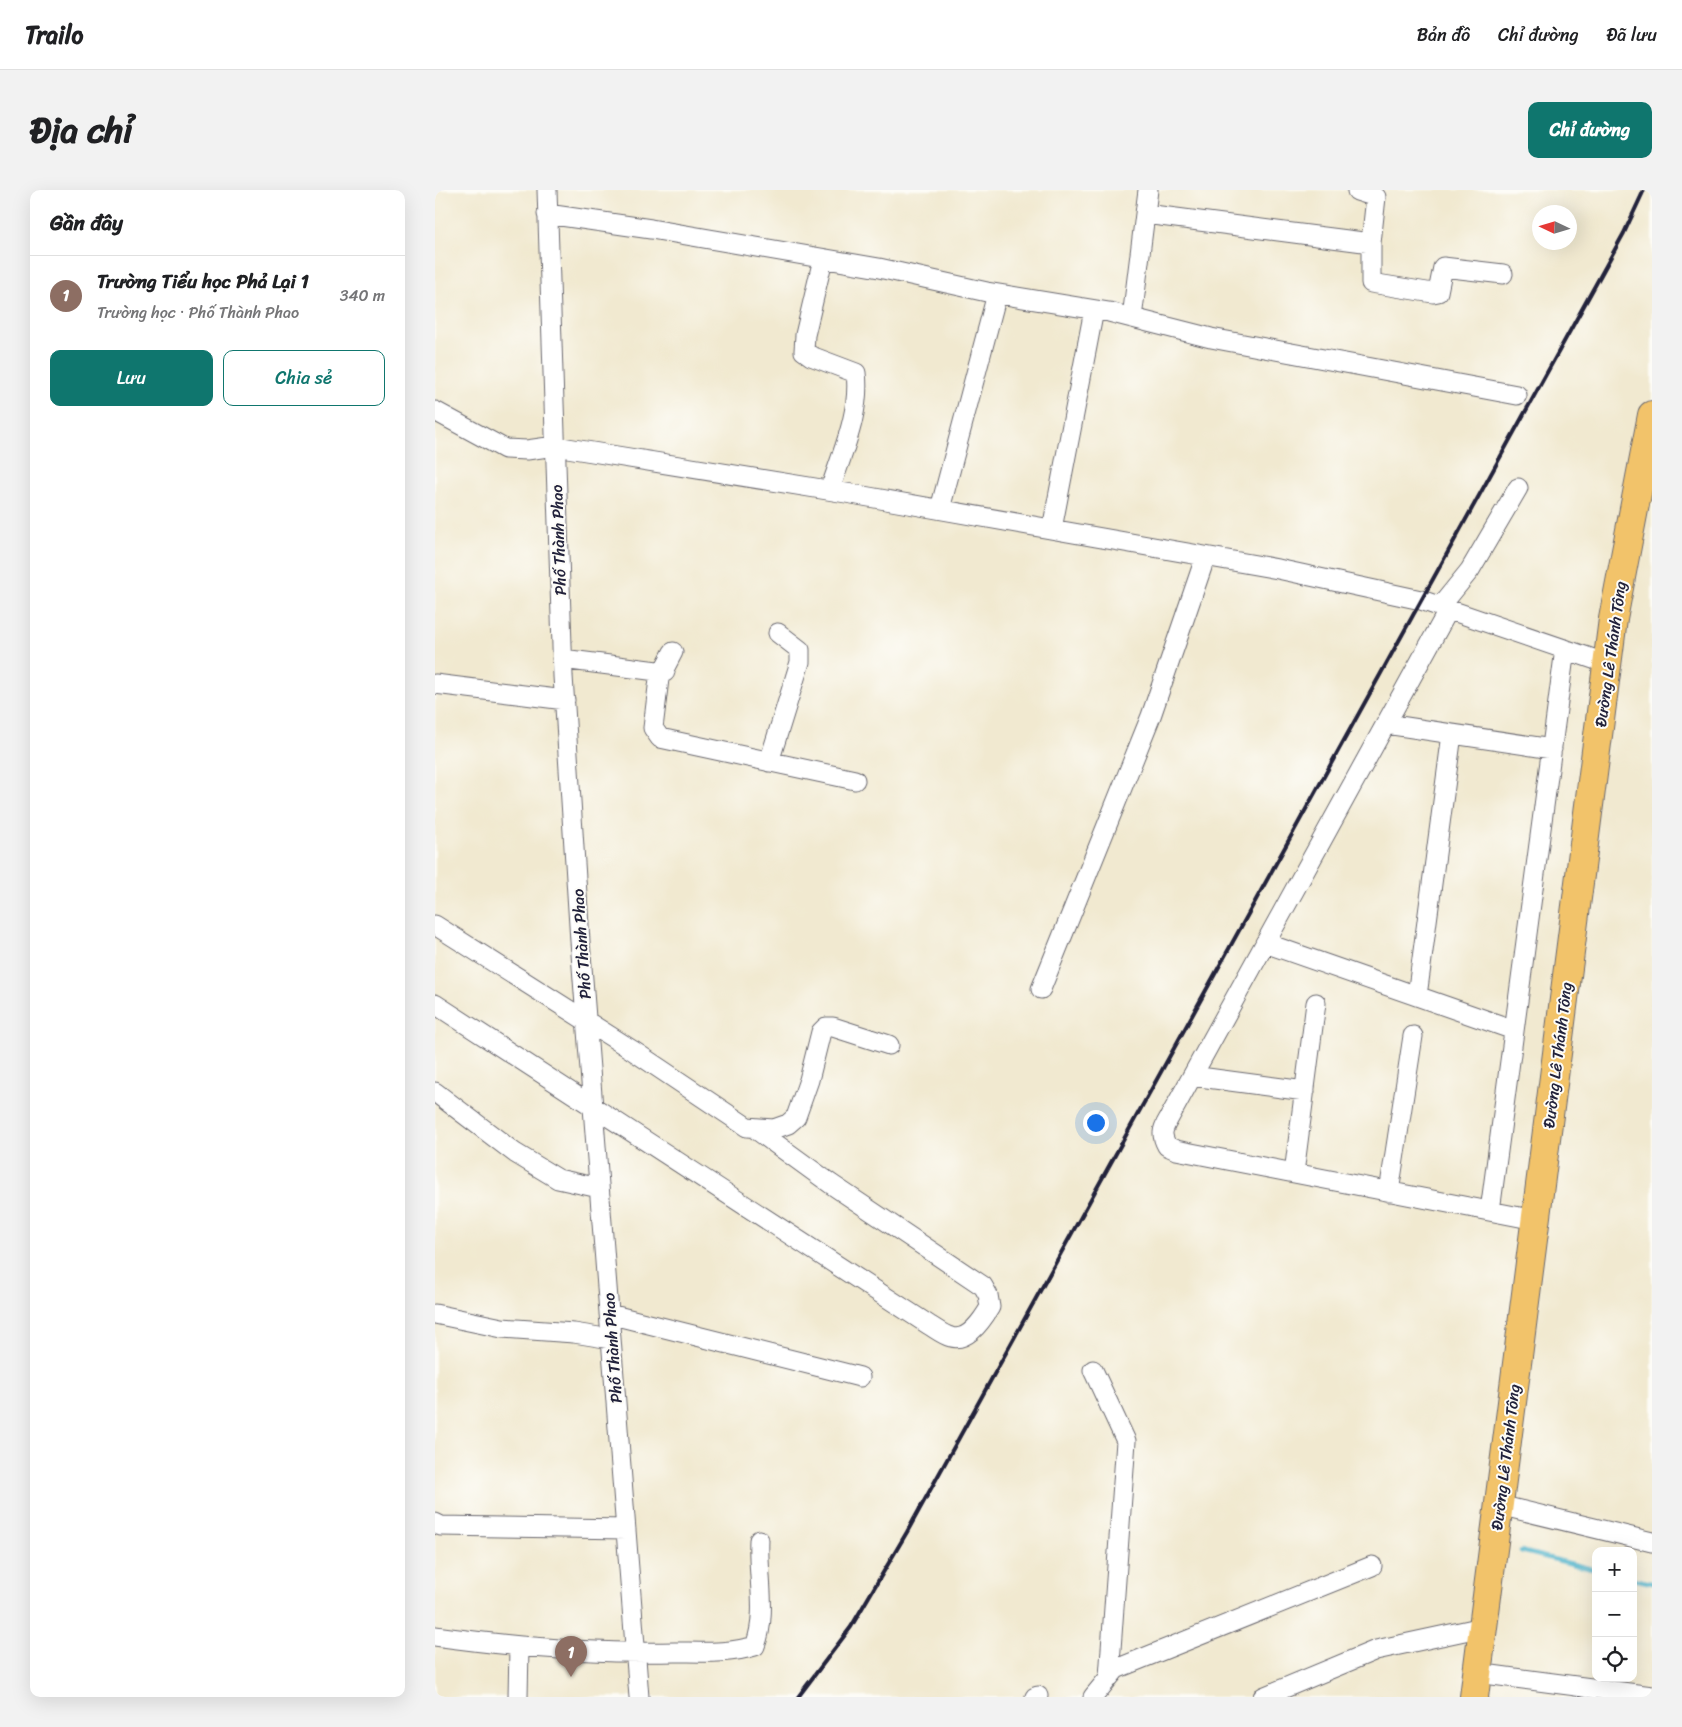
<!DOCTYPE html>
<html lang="vi">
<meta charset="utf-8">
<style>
:root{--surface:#fff;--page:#f2f2f2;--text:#202124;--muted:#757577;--line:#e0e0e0;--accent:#0f766e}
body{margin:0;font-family:Sriracha,sans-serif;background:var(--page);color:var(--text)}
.controls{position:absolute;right:15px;bottom:15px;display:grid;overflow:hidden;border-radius:10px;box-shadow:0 5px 20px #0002}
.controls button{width:45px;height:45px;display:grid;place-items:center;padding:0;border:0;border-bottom:1px solid var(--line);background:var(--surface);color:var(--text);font:25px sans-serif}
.compass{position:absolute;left:1097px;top:15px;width:45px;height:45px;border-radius:50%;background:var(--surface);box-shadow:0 5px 20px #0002;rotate:274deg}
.you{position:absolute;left:660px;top:932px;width:18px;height:18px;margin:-12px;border:4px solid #fff;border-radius:50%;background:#1a73e8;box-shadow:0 0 0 8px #1a73e833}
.badge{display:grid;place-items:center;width:32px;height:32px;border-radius:50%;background:var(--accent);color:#fff;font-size:16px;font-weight:700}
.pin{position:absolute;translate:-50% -41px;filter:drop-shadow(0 1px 2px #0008)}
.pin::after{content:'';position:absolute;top:26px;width:18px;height:15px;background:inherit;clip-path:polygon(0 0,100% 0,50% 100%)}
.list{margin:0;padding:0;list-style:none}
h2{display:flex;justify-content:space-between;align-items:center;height:65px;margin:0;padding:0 20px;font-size:21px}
h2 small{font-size:16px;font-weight:400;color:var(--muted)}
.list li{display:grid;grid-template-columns:32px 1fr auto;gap:15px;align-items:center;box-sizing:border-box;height:80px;padding:0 20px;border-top:1px solid var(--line)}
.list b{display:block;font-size:19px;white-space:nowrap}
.list p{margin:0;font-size:16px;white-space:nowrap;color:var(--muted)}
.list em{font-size:16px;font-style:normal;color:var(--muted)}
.actions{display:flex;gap:10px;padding:15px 20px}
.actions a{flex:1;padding:11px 0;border:1px solid var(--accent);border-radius:10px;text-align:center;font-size:18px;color:var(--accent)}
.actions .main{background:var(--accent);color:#fff}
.icon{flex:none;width:28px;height:28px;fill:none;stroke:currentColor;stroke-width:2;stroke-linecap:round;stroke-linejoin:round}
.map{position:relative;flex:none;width:1217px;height:1507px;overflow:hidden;border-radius:10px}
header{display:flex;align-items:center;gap:30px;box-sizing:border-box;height:70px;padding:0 25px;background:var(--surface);border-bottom:1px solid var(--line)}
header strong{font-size:24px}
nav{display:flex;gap:28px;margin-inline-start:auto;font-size:18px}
.intro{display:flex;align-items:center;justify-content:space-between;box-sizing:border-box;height:120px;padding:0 30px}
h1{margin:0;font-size:35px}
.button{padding:12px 22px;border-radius:10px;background:var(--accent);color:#fff;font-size:18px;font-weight:700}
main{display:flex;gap:30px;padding:0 30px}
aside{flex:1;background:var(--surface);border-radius:10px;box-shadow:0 5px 20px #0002}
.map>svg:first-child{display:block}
</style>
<header>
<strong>Trailo</strong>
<nav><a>Bản đồ</a><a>Chỉ đường</a><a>Đã lưu</a></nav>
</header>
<div class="intro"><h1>Địa chỉ</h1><a class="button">Chỉ đường</a></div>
<main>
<aside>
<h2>Gần đây<small></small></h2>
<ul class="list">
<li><span class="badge" style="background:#8d6e63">1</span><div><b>Trường Tiểu học Phả Lại 1</b><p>Trường học · Phố Thành Phao</p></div><em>340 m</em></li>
</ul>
<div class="actions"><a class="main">Lưu</a><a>Chia sẻ</a></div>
</aside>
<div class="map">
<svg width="1217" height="1507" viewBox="0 0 1217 1507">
<rect width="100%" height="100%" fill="#fdfcf7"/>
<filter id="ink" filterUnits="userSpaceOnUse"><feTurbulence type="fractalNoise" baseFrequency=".02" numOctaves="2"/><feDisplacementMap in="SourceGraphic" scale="10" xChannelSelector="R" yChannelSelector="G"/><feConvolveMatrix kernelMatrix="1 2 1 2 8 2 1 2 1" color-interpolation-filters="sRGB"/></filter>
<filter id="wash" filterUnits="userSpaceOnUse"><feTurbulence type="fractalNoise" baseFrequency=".0096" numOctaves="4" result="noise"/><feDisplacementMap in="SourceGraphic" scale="20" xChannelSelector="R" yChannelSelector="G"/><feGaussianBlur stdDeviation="1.12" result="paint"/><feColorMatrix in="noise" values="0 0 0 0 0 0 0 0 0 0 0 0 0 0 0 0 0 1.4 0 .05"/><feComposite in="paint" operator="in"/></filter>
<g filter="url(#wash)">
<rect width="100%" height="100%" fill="#f1e9d0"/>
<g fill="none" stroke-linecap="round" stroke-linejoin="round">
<path stroke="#4ab1c9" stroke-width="4.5" d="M1086,1361l75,19
M1198,1389l19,4"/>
</g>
</g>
<g filter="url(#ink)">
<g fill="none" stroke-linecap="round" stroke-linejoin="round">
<defs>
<path id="minor" d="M112,0l16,486 17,265 59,756
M922,1l19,6 -5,46v40l62,10 5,-1 5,-25 60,7
M112,24l104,15 228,39 108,24 122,20 102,26 306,57
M710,24l226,29
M388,69l-18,76 -1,16 7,5 45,17c5,39 -14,80 -26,117
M697,128l16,-128
M0,221l70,38 22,1 28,-4 297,48 426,75 143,31 187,64
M505,319l57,-215
M617,339l42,-219
M1005,417l30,-37 48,-82
M1014,419l-281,511c-6,10 -7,15 -1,26l9,4 359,70
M238,462l-14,27 -6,49 7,10 195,42
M127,469l103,13
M0,494l130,16
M951,534l166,25
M334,572l31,-100v-12l-22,-17
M0,735l197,125 115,77 27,2 14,-5 8,-7 13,-37 12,-48 5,-5h7l56,18
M830,753l249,87
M606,799l110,-273 51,-149 1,-11
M982,806l35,-262
M0,814l494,321c7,4 14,10 22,12 17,5 32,-18 39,-30l-2,-12 -5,-9 -152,-102 -77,-56
M757,886l113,15
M0,902l80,61 43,26 41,9
M859,983l22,-170
M954,1002l24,-156
M1055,1021l75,-562
M0,1124l67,14 72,5 37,6
M174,1124l251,63
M658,1180l33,71 -17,236
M1064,1315l153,37
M0,1333l6,3 185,3
M0,1446c80,11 159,18 240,16 27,0 54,2 80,-6 13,-33 2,-71 4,-106
M1042,1483l175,23
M83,1507l1,-49
M600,1507l3,-1
M658,1507l23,-28 256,-103
M828,1507l113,-47 107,-23"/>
<path id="highway" d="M1039,1507l139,-1078 39,-204"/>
</defs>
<use href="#minor" stroke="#6a686f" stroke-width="21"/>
<use href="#highway" stroke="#6a686f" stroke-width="30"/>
<use href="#minor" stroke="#fff" stroke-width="19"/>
<use href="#highway" stroke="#f2c36a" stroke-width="28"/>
<path stroke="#22223b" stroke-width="4" d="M363,1507l53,-70 56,-95 717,-1299 20,-43"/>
</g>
</g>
<g text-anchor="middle" stroke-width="4" stroke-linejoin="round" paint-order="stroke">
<g font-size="16" fill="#22223b" stroke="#fdfcf7">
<text transform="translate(123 350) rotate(-92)" y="6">Phố Thành Phao</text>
<text transform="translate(1175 464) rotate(-82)" y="6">Đường Lê Thánh Tông</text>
<text transform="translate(146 754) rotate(-94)" y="6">Phố Thành Phao</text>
<text transform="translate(1122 865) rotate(-83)" y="6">Đường Lê Thánh Tông</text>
<text transform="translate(177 1158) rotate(-94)" y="6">Phố Thành Phao</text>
<text transform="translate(1070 1267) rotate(-83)" y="6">Đường Lê Thánh Tông</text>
</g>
</g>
</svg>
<div class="controls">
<button>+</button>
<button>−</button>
<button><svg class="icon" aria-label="locate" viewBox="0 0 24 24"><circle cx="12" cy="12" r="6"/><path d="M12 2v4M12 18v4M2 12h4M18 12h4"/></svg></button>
</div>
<svg class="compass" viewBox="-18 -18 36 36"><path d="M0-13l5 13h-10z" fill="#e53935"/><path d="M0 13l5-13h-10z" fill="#757577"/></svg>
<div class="you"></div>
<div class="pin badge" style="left:136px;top:1487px;background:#8d6e63">1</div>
</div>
</main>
